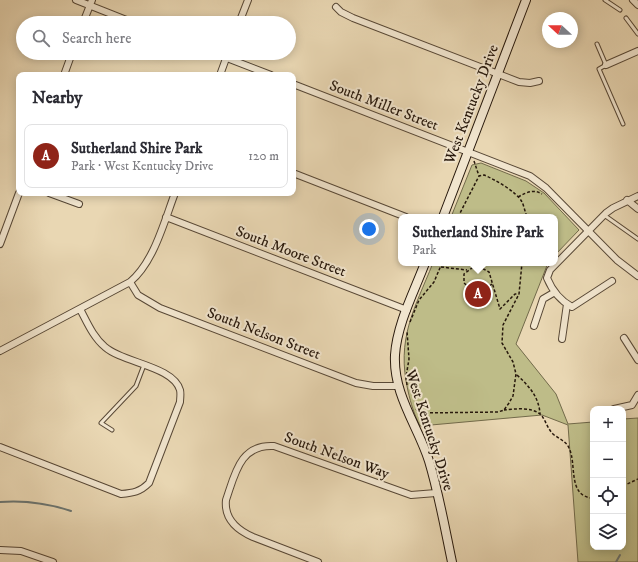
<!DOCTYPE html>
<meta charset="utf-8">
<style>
:root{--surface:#fff;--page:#f2f2f3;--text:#2b2b33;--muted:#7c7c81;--line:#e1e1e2;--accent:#8f2418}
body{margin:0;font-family:"IM FELL DW Pica",serif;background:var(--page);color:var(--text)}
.controls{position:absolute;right:12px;bottom:12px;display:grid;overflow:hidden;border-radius:8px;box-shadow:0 2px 10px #0003}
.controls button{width:36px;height:36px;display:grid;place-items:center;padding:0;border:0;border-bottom:1px solid var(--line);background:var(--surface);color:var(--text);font:20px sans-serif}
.compass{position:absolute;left:542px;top:12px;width:36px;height:36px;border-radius:50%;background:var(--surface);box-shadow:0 2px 10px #0003;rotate:291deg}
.you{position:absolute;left:369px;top:229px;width:14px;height:14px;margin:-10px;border:3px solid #fff;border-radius:50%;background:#1a73e8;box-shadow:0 0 0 6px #1a73e833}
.badge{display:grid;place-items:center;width:26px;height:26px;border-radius:50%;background:var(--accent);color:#fff;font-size:13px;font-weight:700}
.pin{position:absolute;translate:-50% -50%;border:2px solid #fff;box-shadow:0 1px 4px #0006}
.popup{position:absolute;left:398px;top:214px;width:160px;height:52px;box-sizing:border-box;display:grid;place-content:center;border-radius:8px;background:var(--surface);filter:drop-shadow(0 1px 3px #0005);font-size:13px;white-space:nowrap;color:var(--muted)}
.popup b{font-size:15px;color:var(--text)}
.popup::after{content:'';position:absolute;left:50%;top:100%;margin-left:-8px;border:8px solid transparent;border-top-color:var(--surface)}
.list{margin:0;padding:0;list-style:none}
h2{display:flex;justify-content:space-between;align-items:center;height:52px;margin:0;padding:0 16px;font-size:17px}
h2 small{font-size:13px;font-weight:400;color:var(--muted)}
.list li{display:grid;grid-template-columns:26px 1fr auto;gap:12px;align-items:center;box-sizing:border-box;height:64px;margin:0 8px 8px;padding:0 8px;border:1px solid var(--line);border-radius:8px}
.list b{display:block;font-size:15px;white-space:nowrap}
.list p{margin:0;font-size:13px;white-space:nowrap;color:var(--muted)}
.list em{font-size:13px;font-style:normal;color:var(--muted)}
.icon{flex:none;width:22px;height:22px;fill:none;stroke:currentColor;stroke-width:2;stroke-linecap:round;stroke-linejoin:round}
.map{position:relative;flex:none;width:638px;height:562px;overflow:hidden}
.search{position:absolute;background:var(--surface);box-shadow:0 2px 10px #0003;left:16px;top:16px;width:280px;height:44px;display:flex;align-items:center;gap:10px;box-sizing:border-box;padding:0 14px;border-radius:22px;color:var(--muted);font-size:15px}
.panel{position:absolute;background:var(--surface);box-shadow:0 2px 10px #0003;left:16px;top:72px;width:280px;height:124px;border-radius:8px}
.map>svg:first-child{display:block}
</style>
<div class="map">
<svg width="638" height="562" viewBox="0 0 638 562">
<rect width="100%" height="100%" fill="#e9d7b3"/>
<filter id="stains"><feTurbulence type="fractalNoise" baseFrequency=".005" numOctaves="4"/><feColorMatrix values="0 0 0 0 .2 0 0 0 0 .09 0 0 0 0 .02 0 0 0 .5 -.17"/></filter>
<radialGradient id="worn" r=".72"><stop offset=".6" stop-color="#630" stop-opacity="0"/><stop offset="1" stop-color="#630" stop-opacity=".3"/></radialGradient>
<path fill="#bebc88" stroke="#726a4a" d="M481,163l45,18 18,12 35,37 -24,25v-38h-104l21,-52z
M433,263h115l-32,81 40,50 12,30 25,-2v125h30v-128l15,-1v144h-60l-10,-137 -26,-10 -122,11c-6,-12 -9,-22 -12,-35 -12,-52 6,-81 25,-128z"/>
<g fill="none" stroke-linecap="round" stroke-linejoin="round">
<path stroke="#6d7773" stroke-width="2" d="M0,502c26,-2 47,1 71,9
M616,562l4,-7"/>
<defs>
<path id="lane" d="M605,0l15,10
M626,18l12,16
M597,44l9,21 -7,4 24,55
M604,215l34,24
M112,430l-11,-7 35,-37 8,-21"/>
<path id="street" d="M76,0l58,23
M633,0l5,5
M336,7l5,5 12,6 166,64 11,1 9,-2
M83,23l9,-23
M239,23l9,-23
M214,53l57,22
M606,65l32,-14
M64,75l8,-22
M220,75l8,-22
M293,84l237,92 16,12 71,72 21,16
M293,173l113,44
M49,193l30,11
M627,200l11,9
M166,217l241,93
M0,244l19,-51
M612,281l-40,26c-11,-6 -20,-17 -25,-29l3,-8 56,-57 7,-5 25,-12
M130,282l8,13 22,13 196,75 17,3h26
M534,326l9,-27 12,-7
M624,338l14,22
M562,339l5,-35
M0,351l130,-69c24,-20 34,-60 45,-89
M614,409l18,-4 6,-10
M0,447l121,47c12,-1 19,-2 28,-11l31,-81c0,-3 1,-8 0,-12 -7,-24 -57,-27 -75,-43 -12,-10 -18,-25 -25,-38
M0,550l21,1 32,11
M318,562l-65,-25c-16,-7 -29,-18 -27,-37 9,-26 14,-56 48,-54l137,49 25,-2"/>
<path id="secondary" d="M443,217l83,-217
M425,263c-11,29 -28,61 -30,92 -2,40 23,71 34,106 10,33 16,68 23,101"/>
</defs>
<use href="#lane" stroke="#584836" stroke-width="5"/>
<use href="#street" stroke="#584836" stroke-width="8"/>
<use href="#secondary" stroke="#27180c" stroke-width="10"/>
<path stroke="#27180c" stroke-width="1.5" stroke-dasharray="3 2" stroke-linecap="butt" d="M474,161l5,15 5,-1c10,4 33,17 38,27 2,4 3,10 5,15
M518,197c9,-5 16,-8 24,-3
M458,217l21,-41
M441,267l26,3
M492,284l-9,7 -11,-1 -8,-7v-9l12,-9 13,7 11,37 15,-15h4
M410,322l9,-22 15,-18 8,-19
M517,375c12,11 22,22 23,39
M407,385l-1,-8 3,-18 -2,-28
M416,409l4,4 2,10
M504,410c11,-1 29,-4 38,6 4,6 6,13 11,18 6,5 13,7 16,14 8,15 -2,49 24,50
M420,413l78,-1 6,-2 5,-7 4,-7 2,-15 1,-7 -3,-12 -11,-19 1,-18 16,-31 3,-31
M422,422l6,-8
M623,486l15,-7"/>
<use href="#lane" stroke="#f1e5ce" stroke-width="3"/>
<use href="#street" stroke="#f1e5ce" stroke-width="6"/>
<use href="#secondary" stroke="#f1e5ce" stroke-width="8"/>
</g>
<g text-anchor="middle" stroke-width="4" stroke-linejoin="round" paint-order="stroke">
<g font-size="15" fill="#27180c" stroke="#f1e5ce">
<text transform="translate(471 104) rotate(-69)" y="5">West Kentucky Drive</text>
<text transform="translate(384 105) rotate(21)" y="5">South Miller Street</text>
<text transform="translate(291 251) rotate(21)" y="5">South Moore Street</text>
<text transform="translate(264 333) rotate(21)" y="5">South Nelson Street</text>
<text transform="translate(430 430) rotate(72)" y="5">West Kentucky Drive</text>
<text transform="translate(337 455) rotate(20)" y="5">South Nelson Way</text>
</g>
</g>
<rect width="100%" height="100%" filter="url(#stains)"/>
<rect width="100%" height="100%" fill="url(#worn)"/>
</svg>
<div class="controls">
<button>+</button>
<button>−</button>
<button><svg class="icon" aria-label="locate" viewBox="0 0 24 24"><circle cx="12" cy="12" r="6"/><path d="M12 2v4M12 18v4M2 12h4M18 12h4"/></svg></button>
<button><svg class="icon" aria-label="layers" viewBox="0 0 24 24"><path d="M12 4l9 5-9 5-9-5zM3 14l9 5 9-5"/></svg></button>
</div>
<svg class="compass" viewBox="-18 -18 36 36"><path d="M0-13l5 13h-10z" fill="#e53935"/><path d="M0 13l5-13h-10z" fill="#7c7c81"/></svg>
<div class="you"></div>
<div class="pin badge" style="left:478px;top:294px">A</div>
<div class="popup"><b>Sutherland Shire Park</b>Park</div>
<div class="search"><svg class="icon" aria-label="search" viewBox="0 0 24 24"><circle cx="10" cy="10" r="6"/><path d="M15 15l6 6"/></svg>Search here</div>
<section class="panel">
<h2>Nearby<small></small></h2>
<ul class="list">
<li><span class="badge">A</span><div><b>Sutherland Shire Park</b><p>Park · West Kentucky Drive</p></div><em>120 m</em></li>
</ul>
</section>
</div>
